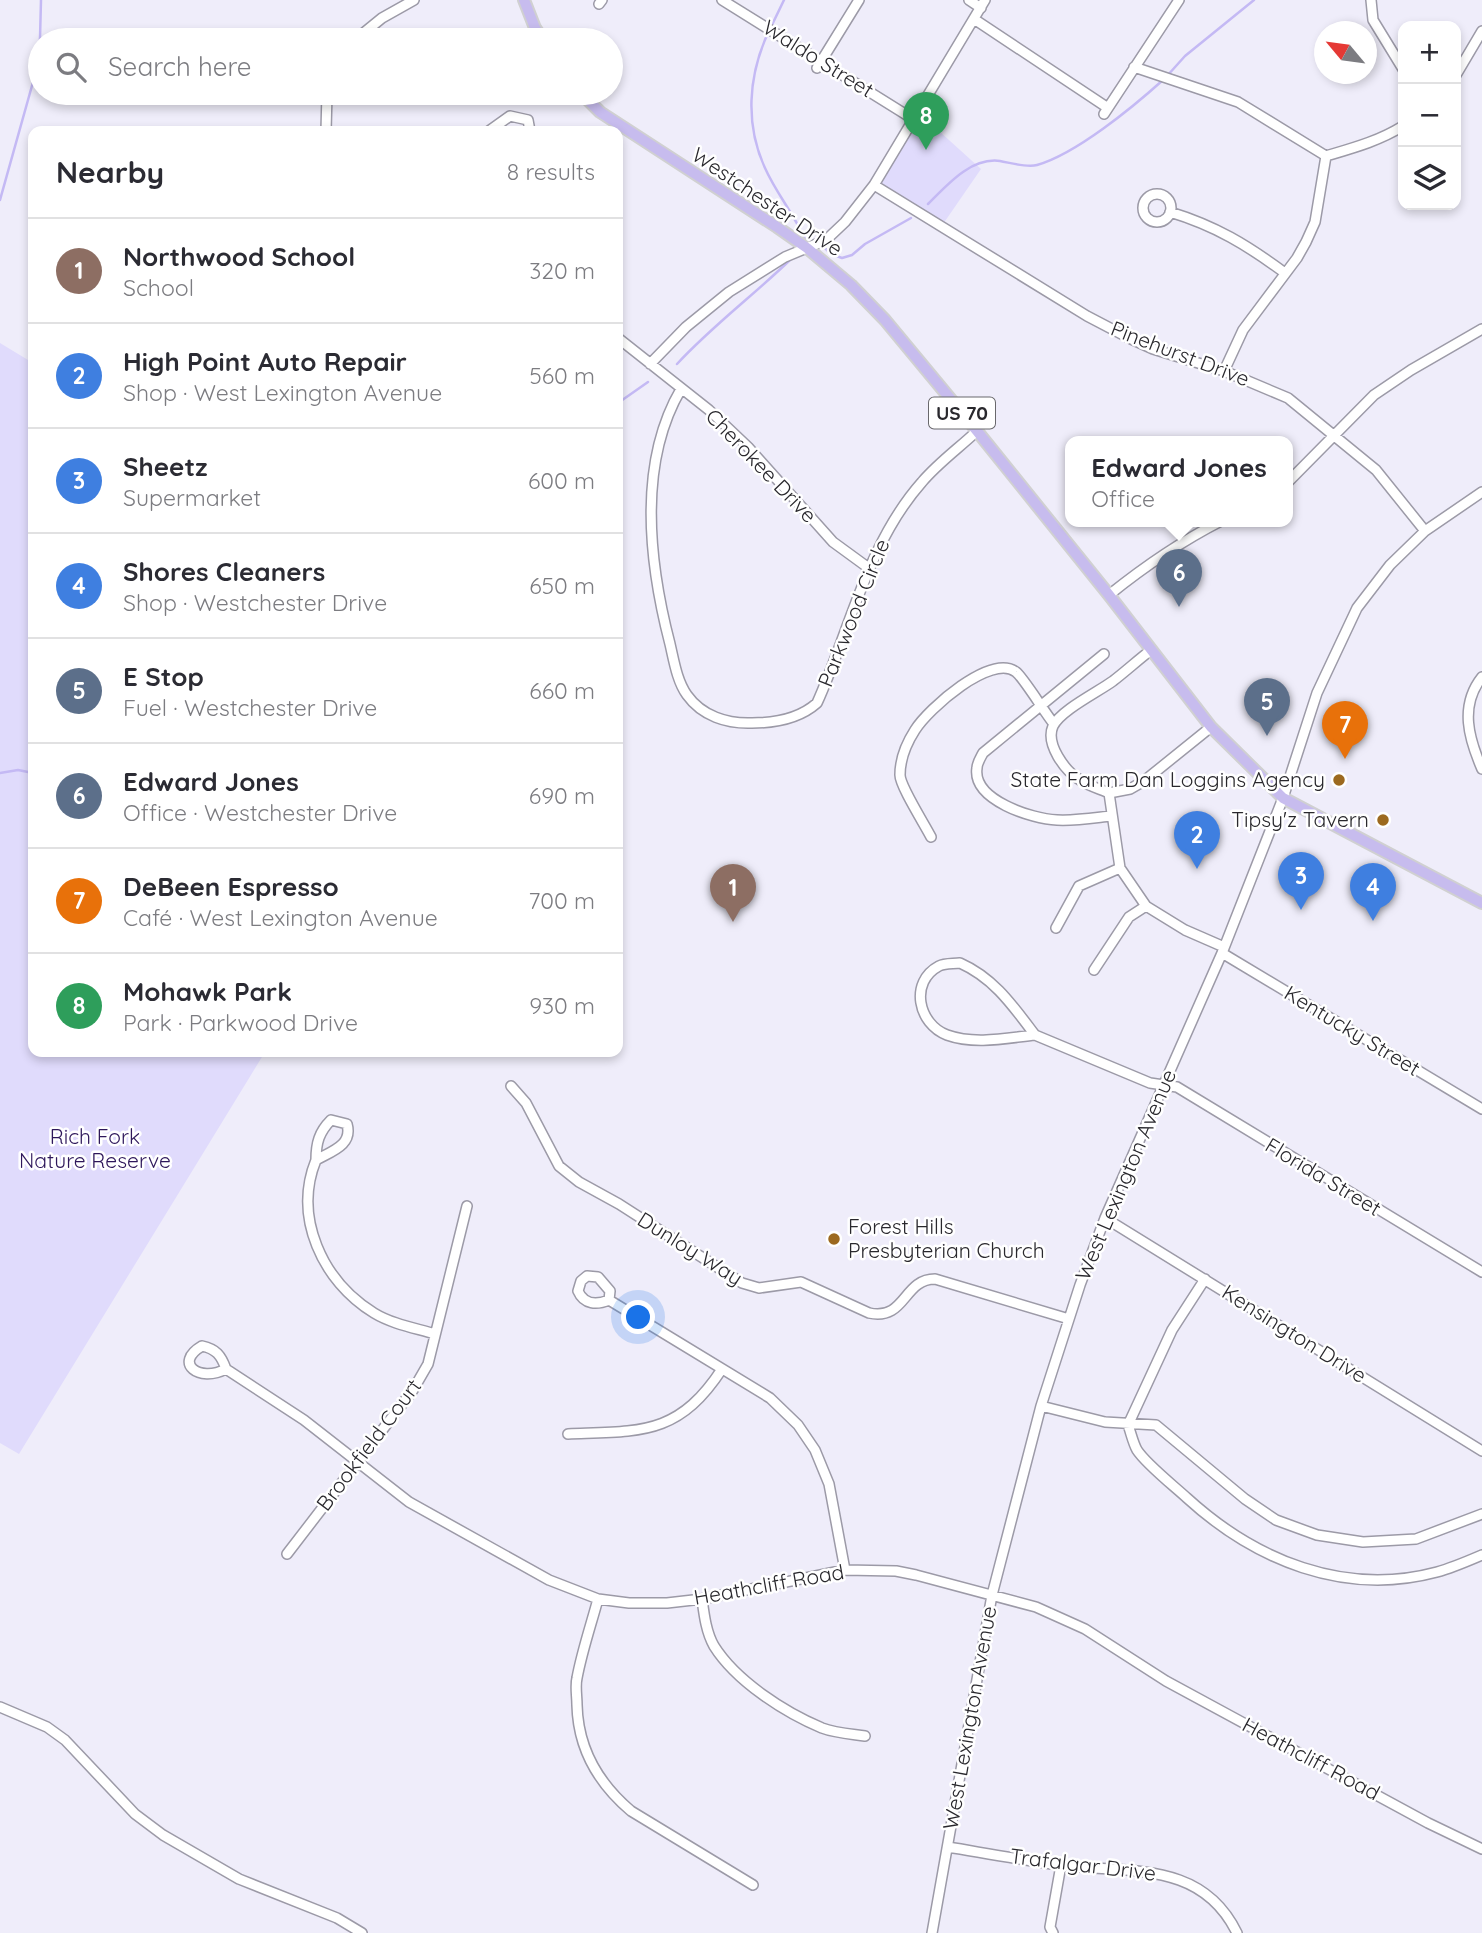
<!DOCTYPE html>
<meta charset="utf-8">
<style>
:root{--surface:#fff;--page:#f2f2f3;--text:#2b2b33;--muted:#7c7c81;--line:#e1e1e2;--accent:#9c691f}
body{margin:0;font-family:Quicksand,sans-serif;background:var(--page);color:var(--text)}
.controls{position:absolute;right:21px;top:21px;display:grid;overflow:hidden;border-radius:14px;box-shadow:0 4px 10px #0003}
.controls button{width:63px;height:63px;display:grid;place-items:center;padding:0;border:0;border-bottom:2px solid var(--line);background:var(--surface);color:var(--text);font:35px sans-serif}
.compass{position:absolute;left:1314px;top:21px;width:63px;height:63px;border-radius:50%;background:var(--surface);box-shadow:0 4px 10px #0003;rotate:299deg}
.you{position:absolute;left:639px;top:1318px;width:24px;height:24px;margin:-18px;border:5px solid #fff;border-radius:50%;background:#1a73e8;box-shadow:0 0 0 10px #1a73e833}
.badge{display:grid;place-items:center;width:46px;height:46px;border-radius:50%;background:var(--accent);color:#fff;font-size:23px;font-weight:700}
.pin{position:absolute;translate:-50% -58px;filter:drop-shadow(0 2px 4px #0008)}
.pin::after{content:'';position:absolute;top:37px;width:24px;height:21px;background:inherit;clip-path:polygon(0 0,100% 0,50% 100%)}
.popup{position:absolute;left:1065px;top:436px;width:228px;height:91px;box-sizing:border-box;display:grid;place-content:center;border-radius:14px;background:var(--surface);filter:drop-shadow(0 2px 5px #0005);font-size:23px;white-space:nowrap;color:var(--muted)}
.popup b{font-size:26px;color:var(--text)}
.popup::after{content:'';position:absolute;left:50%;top:100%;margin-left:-14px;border:14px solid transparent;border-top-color:var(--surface)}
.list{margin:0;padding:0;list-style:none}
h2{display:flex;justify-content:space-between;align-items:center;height:91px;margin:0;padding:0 28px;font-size:30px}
h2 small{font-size:23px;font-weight:400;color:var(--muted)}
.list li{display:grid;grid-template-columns:46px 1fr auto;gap:21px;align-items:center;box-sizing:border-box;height:105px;padding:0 28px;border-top:2px solid var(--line)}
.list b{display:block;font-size:26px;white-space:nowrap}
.list p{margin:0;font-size:23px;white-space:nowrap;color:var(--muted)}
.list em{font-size:23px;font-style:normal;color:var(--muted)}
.icon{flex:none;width:38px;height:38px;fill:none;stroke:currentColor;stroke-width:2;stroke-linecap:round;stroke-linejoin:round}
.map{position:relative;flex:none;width:1482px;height:1933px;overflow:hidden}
.search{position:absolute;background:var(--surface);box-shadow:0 4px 10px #0003;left:28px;top:28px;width:595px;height:77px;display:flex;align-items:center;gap:18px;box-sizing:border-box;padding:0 24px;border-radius:38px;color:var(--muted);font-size:26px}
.panel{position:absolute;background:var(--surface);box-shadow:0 4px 10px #0003;left:28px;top:126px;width:595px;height:931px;border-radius:14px}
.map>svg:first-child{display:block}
</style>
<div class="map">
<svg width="1482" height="1933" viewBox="0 0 1482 1933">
<rect width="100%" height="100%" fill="#efedfa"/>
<path fill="#e0dbfc" d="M918,112l63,57 -40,58 -67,-42z
M0,343l33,20v689h232l-246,402 -19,-11z"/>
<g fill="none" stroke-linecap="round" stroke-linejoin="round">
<path stroke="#c4b9f4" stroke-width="2.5" d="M771,27l13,-27
M768,33c-20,43 -23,92 -3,135 11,25 29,46 40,71
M1167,76l18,-20 69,-56
M0,200l35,-125 5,-37 1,-38
M928,204c19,-19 43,-47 72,-43 11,2 27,7 37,4 39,-11 96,-58 126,-85
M821,244l10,10 11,4 10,-3 13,-11 46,-26
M677,364c35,-38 77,-69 114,-105
M618,403l30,-21
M0,773l18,-3 15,3"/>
<defs>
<path id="minor" d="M722,0l191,119
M969,0l12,8
M1371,0l2,20 30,49
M599,4l3,-4
M974,19l134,89
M355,40l27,-22 32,-18
M1134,67l104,35 88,54
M817,68l42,-68
M1456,75l26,-44
M1104,114l75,-114
M326,131l1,-38
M489,131l21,-15 18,4 2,11
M874,185l213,131 44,23 22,10 71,22 64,27 88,72 49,61
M1143 208a14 14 0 1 1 28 0a14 14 0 1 1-28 0Z
M1170,212c46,14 77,33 115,61
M618,338l91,72 39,37 85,95 37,27
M650,364l36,-37 43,-35 56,-35 41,-17 19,-18 29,-37 111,-185
M1224,371l19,-41 54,-72 9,-16 9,-20 11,-66c27,-8 53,-15 77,-30
M681,389c-44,75 -32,174 -11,255 4,17 7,37 17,51 15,21 40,29 65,28 24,0 47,-4 65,-20 33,-73 50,-159 105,-221 16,-19 37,-34 55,-51
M1288,482l86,-87 37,-25 71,-41
M1109,595c36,-29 71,-53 112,-74
M1104,654l-121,99c-2,4 -6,10 -6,15 -5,32 55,51 80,52 18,1 36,-2 54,-4
M1482,677c-23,29 -13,62 0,92
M1109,793l21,-4 14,-8 67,-54
M931,837c-6,-12 -31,-51 -31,-62 0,-17 6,-31 15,-45 13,-21 76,-77 101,-58 7,5 29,41 38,52
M1120,868l26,38 39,24 39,17
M1056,928l23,-42 41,-18 -11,-75c-9,-4 -20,-7 -29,-13 -15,-9 -35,-36 -27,-54 8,-16 45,-34 60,-45 13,-10 25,-21 38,-31
M1222,953l260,156
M960,963c34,15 53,43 75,72 -28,3 -60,10 -88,0 -29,-11 -38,-53 -8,-69 6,-3 14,-2 21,-3z
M1094,970l35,-53 17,-11
M1035,1035l115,48 27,4 305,185
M511,1086l15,17 33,63 20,16 40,22 123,79 17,5 42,-6 68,31c37,8 34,-34 66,-34l134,40
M316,1160c0,-17 3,-28 15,-40l16,4c6,21 -15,27 -31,36 -23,57 6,121 58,153 18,11 41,15 61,21
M1105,1218l377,233
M609,1300l1,-9 -12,-14 -11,-1 -6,5 -3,10c6,14 19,14 31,9l161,98 28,27 17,25 14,34 16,86
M226,1369c-27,14 -53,-6 -24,-23 14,3 19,9 24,23l78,51 105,82 140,78 49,19 31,4h38l35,-4 143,-29 51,1 20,4 120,32 49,22 81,52 262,142 54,26
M1041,1406l64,16 51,3 89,74 31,21 41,15 46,7 53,-3 66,-25
M1128,1425c3,8 5,18 9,25 9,14 37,36 50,48 68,62 157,99 250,74 15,-4 31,-11 45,-17
M1128,1425l44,-95 33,-51
M568,1434c73,-3 110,2 154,-65
M287,1554l126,-164 15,-26 39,-158
M598,1599c-7,26 -16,52 -21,79 -2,8 0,18 0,27 1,44 21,78 54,106l122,74
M702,1599c2,15 4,33 12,47 22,35 70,66 108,82 13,5 29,6 43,8
M0,1707l47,20 18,13 70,74 28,21 76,44 98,39 25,15
M948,1847c36,6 73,13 111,18 68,9 142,-6 178,68
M932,1933l60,-338 49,-189 39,-121 25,-67 117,-265 61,-155 34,-105 40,-85 33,-43 35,-34 57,-39
M1053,1933l-3,-6 11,-62"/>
<path id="major" d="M524,0l11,28 8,12
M581,93l19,19 177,115 30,21 44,37 34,35 92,111 132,164 102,132 72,71 199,105"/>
</defs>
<use href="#minor" stroke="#9c9aa7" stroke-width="12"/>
<use href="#major" stroke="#d0d0d1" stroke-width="14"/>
<use href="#minor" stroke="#fff" stroke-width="9"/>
<use href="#major" stroke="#c7bcee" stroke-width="10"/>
</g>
<g fill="#9c691f" stroke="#fff" stroke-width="2.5">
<circle cx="1339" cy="780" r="7"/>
<circle cx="1383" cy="820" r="7"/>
<circle cx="834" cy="1239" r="7"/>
</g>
<g text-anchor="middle" stroke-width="5" stroke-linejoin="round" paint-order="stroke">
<rect fill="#fff" stroke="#69686c" stroke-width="2" x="929" y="397.5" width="66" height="31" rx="5"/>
<g font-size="19" font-weight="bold" fill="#29282d">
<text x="962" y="420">US 70</text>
</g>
<g font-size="21" fill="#29282d" stroke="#fff">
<text transform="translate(818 59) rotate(32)" y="7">Waldo Street</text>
<text transform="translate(767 202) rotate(34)" y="7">Westchester Drive</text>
<text transform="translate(1180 354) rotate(21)" y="7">Pinehurst Drive</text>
<text transform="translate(761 466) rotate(46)" y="7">Cherokee Drive</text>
<text transform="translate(854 613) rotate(-68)" y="7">Parkwood Circle</text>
<text transform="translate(1352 1031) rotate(31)" y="7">Kentucky Street</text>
<text transform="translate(1126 1175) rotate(-67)" y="7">West Lexington Avenue</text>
<text transform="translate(1323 1177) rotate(31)" y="7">Florida Street</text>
<text transform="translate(690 1249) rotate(32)" y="7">Dunloy Way</text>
<text transform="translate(1294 1334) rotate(32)" y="7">Kensington Drive</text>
<text transform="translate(369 1445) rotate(-53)" y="7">Brookfield Court</text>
<text transform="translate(769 1585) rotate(-10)" y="7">Heathcliff Road</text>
<text transform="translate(970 1718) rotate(-80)" y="7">West Lexington Avenue</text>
<text transform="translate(1311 1759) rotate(28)" y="7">Heathcliff Road</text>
<text transform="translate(1083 1865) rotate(7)" y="7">Trafalgar Drive</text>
</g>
<g font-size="21" fill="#29282d" stroke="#fff" text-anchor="end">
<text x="1325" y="787">State Farm Dan Loggins Agency</text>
<text x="1369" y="827">Tipsy'z Tavern</text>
<text x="848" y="1234" text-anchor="start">Forest Hills<tspan x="848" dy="24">Presbyterian Church</tspan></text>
</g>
<g font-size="21" fill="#2e175b" stroke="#fff">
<text x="95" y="1144">Rich Fork<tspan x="95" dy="24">Nature Reserve</tspan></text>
</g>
</g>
</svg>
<div class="controls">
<button>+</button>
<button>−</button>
<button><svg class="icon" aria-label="layers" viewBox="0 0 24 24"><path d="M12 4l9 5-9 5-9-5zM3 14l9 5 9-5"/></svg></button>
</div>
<svg class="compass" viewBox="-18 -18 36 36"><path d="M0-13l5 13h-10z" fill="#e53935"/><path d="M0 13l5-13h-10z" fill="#7c7c81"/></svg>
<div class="you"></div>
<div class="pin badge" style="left:733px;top:922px;background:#8d6e63">1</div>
<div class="pin badge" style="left:1197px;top:869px;background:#3f7fe0">2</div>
<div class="pin badge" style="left:1301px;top:910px;background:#3f7fe0">3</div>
<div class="pin badge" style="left:1373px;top:921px;background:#3f7fe0">4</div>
<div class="pin badge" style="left:1267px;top:736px;background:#5c6f8a">5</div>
<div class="pin badge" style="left:1179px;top:607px;background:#5c6f8a">6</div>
<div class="popup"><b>Edward Jones</b>Office</div>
<div class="pin badge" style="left:1345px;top:759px;background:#e8710a">7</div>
<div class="pin badge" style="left:926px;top:150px;background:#2e9e5b">8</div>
<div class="search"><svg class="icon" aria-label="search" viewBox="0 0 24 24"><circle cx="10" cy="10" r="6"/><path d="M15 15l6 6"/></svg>Search here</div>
<section class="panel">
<h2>Nearby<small>8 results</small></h2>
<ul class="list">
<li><span class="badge" style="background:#8d6e63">1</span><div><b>Northwood School</b><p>School</p></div><em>320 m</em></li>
<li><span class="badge" style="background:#3f7fe0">2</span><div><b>High Point Auto Repair</b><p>Shop · West Lexington Avenue</p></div><em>560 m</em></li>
<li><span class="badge" style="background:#3f7fe0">3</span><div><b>Sheetz</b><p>Supermarket</p></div><em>600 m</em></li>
<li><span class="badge" style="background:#3f7fe0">4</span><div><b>Shores Cleaners</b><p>Shop · Westchester Drive</p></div><em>650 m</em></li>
<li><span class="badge" style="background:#5c6f8a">5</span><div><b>E Stop</b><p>Fuel · Westchester Drive</p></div><em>660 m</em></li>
<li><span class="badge" style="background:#5c6f8a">6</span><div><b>Edward Jones</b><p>Office · Westchester Drive</p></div><em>690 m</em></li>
<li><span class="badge" style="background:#e8710a">7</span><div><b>DeBeen Espresso</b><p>Café · West Lexington Avenue</p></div><em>700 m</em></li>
<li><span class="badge" style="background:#2e9e5b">8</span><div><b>Mohawk Park</b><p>Park · Parkwood Drive</p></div><em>930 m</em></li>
</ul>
</section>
</div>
